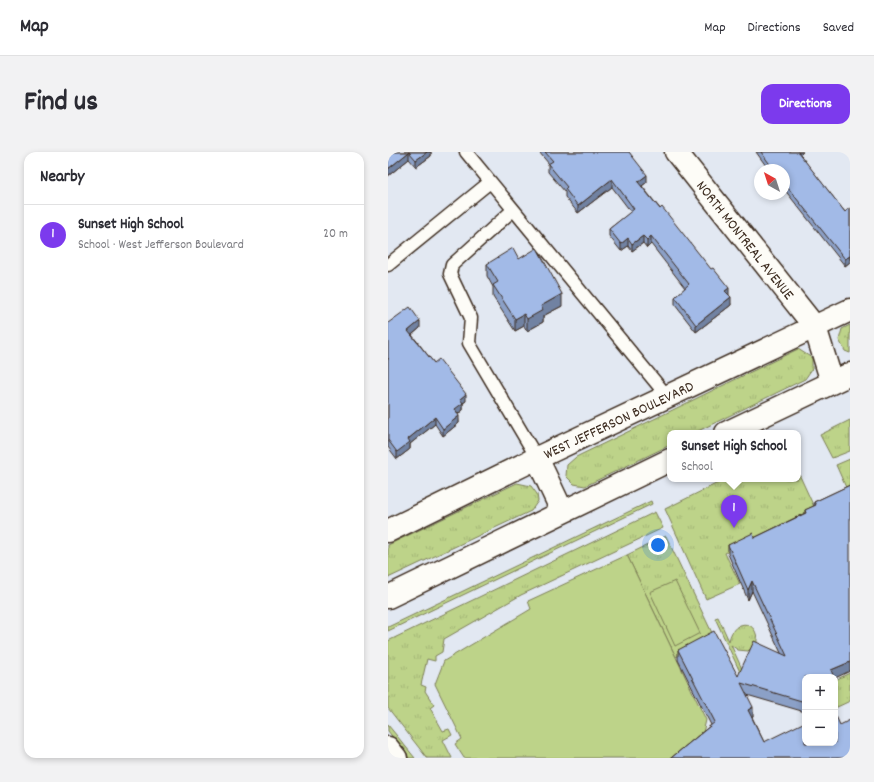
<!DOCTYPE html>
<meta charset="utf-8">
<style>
:root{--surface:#fff;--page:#f2f2f3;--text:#2b2b33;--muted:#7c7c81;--line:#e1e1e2;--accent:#7c3aed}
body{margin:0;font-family:Dekko,sans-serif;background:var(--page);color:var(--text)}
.controls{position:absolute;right:12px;bottom:12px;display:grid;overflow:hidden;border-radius:8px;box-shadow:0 2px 6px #0003}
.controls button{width:36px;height:36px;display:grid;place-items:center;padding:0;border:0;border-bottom:1px solid var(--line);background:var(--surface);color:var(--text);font:20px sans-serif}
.compass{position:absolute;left:366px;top:12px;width:36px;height:36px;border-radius:50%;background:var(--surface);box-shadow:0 2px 6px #0003;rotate:321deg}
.you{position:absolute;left:270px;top:393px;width:14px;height:14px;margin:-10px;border:3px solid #fff;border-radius:50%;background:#1a73e8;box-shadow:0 0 0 6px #1a73e833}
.badge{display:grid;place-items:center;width:26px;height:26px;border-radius:50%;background:var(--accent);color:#fff;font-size:13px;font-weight:700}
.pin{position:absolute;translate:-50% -33px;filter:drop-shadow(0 1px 2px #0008)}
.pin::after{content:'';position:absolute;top:21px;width:14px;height:12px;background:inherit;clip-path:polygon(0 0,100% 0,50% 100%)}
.popup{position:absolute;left:279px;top:278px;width:134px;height:52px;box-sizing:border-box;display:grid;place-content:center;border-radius:8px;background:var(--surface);filter:drop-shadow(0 1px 3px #0005);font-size:13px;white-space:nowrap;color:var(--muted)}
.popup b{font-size:15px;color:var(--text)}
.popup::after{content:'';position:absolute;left:50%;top:100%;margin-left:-8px;border:8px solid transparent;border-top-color:var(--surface)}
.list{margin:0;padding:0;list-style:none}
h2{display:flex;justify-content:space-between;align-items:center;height:52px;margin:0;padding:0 16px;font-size:17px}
h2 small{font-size:13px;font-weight:400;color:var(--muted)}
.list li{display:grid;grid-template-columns:26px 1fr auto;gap:12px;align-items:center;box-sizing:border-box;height:60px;padding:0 16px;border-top:1px solid var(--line)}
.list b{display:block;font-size:15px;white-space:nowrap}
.list p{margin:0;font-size:13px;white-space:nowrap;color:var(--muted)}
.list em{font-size:13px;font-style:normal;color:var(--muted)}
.map{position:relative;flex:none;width:462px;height:606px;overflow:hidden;border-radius:12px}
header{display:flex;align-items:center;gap:24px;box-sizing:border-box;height:56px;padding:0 20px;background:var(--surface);border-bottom:1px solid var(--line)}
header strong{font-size:19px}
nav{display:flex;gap:22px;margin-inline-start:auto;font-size:14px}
.intro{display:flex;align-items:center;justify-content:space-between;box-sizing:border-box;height:96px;padding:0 24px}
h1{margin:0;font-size:28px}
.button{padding:10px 18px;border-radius:12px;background:var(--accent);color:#fff;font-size:14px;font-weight:700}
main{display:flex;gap:24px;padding:0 24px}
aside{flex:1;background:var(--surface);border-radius:12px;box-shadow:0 2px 6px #0003}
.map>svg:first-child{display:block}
</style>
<header>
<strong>Map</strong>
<nav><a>Map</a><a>Directions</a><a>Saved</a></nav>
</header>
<div class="intro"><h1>Find us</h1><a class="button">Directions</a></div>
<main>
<aside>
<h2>Nearby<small></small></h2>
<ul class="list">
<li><span class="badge">1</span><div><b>Sunset High School</b><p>School · West Jefferson Boulevard</p></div><em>20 m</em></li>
</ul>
</aside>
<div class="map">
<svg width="462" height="606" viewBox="0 0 462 606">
<defs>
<pattern id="grass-tufts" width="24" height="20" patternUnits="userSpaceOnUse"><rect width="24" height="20" fill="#bdd389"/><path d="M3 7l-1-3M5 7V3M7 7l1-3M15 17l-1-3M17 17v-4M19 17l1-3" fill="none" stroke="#a3b576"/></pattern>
</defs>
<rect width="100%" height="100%" fill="#e2e8f2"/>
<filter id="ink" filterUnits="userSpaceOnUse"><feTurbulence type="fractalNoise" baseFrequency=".025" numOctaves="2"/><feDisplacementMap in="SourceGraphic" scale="8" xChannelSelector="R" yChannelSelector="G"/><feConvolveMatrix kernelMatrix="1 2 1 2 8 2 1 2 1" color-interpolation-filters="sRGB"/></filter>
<g filter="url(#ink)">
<path fill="url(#grass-tufts)" stroke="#7c7e54" d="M462,173v28l-5,-2 -6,-11 3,-11z
M410,197l14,9v11l-7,10 -111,54h-24v12l-85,41 -11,-2 -8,-8 1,-11 9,-8z
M462,268v31l-18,7 -12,-23z
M462,307v32l-2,1 -12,-27z
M410,320l17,37 -90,44 15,31 -34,15 -41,-90 61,-30h72z
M129,331l14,3 6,8 1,7 -7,10 -143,67v-33z
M263,349l1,3 -264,127v-4z
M267,360l8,16 -142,67 -77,44 -2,13 -7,4v5l-8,-2 -6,26 5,2 -1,4 9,14 -4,3 13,23 6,-2 3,6 -9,5 9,18h-25l-39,-50v-67z
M278,384l48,101 -38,20 -49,-102z
M330,465l11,24c4,-23 29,-22 28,1l-9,9 -10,-1 -7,-5 12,26 -3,1 -25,-54z
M462,521v28l-15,7v-28z
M0,573l27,33h-6l-21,-27z"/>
<path fill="#bdd389" stroke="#7c7e54" d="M239,403l79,165 -5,21 -22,17h-215l-9,-14 7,-5 -27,-55 9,-23 87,-52 -3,-8z
M287,429l25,52 -25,13 -25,-54z"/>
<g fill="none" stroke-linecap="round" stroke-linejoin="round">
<defs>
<path id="service" d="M78,0l201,244
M125,58l-61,55 -2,9 21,44 -2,25 68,115
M0,113l102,-83"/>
<g id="minor">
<path id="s1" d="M288,0l139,175"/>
<path d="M0,596l8,10"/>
</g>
<g id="secondary">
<path d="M427,175l17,55"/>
<path d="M338,281l124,-59"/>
<path d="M149,306l25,53"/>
<path id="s2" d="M0,379l149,-73 313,-148"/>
<path d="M0,445l282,-137"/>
</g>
</defs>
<use href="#service" stroke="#3b2a1e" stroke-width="15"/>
<use href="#minor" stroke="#3b2a1e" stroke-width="25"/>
<use href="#secondary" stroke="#3b2a1e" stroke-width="25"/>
<use href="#service" stroke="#fdfcf7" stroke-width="12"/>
<use href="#minor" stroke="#fdfcf7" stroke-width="22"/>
<use href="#secondary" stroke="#fdfcf7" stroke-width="22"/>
</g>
<path fill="#8ba0c7" stroke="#3b2a1e" d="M0,0h43v4l-15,11 -7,-8 -21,17z
M151,0h90l18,30 -5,4 87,109 2,10 -35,27 -21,-27v-8l10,-9 -34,-44 -4,4 -4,-5 -11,8 -4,-5 -7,5 -12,-15v-7l22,-17 -19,-25 -34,26 -13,-16v-5l-17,-20v-8h1z
M368,0h47l-3,3 45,57 5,-4v54l-5,4 -61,-77v-19h-15z
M131,107l43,47 -19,10v6l-16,9 -3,-5 -9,5 -22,-34v-10l-6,-11v-12z
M0,171l32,5 -8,7 22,28 32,38 -3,2v7l-5,4 1,9 -16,13 -8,-12 -25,20v5l-13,10 -9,-12z
M462,333l-45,192v35l-58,-17 6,22h-1l12,25 86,16h-179l40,-33 -33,-65v-10l60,26 43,-23 -29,-62 -4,9 -20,-46v-9l26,-7 51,-25v-3l9,-4v-4z"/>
<path fill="#7182a2" stroke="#3b2a1e" d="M21,0v7l-21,17v-7z
M39,0h4v4l-15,11v-7z
M409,0h6l-6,6z
M259,23v7l-9,7v-7z
M224,27v8l-34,26v-7z
M255,84v7l-11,8v-7z
M263,84v8l-4,4v-8z
M240,86v8l-7,5v-7z
M462,104v6l-5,4v-7z
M341,136v8l-4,-5z
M174,142v12l-19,10v6l-16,9v-12l14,-13z
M343,145v8l-35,27v-7z
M136,162v12l-9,5v-12z
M32,169v7l-12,10v-7z
M78,242v7l-3,2v7l-8,6v-7l5,-10z
M71,264v7l-16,13v-7z
M47,265v7l-25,20v5l-13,10v-7l11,-13z
M364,429v10l-4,9v-10z
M462,510v9l-15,7v-1h-6l2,-7z
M365,555v10l-5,2v-9z"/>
<path fill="#a2bae7" stroke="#3b2a1e" d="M0,0h21l-21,17z
M21,0h18l-11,8z
M157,0h84l18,23 -9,7 22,27 2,-2 49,62 2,-1 16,20 -4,3 6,6 -35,28 -21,-28 14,-13 -38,-48 -4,4 -4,-4 -11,8 -4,-6 -7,6 -12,-15 25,-20 -22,-30 -34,27 -13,-17 2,-2 -19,-23 5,-3z
M373,0h37l47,60 5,-4v48l-5,3 -61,-76v-13h-10z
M125,96l6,11 18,-11 25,46 -21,12 2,4 -16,9 -3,-5 -9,5 -22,-34 5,-3 -11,-18z
M22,155l10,14 -12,10 26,32 5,-4 27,35 -6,5 3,4 -8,6 4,7 -16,13 -8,-12 -27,22 2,3 -13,10 -9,-12v-81h1l-1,-1v-35z
M462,333v177l-19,8 2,5 -4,2h-24v25l-64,-19 12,24 -5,3 16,32 41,-20v21h30v-26l1,-1 4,9 10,-5v38h-179l44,-36 -37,-72 36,-19 24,45 16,-35 33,15 -35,-75 -4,9 -20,-45 25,-12 1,5 52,-25 -1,-3 11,-5 -2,-3z"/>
</g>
<g text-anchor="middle" stroke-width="3" stroke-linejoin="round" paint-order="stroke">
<g font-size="15" fill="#3b2a1e" stroke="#fdfcf7">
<text dy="5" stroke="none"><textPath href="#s1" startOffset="112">NORTH MONTREAL AVENUE</textPath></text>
<text dy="5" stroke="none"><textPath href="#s2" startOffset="256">WEST JEFFERSON BOULEVARD</textPath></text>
</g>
</g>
</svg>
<div class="controls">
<button>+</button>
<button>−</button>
</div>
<svg class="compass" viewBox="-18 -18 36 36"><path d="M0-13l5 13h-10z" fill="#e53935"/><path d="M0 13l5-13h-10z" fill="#7c7c81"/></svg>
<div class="you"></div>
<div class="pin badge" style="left:346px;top:376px">1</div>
<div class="popup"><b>Sunset High School</b>School</div>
</div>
</main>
